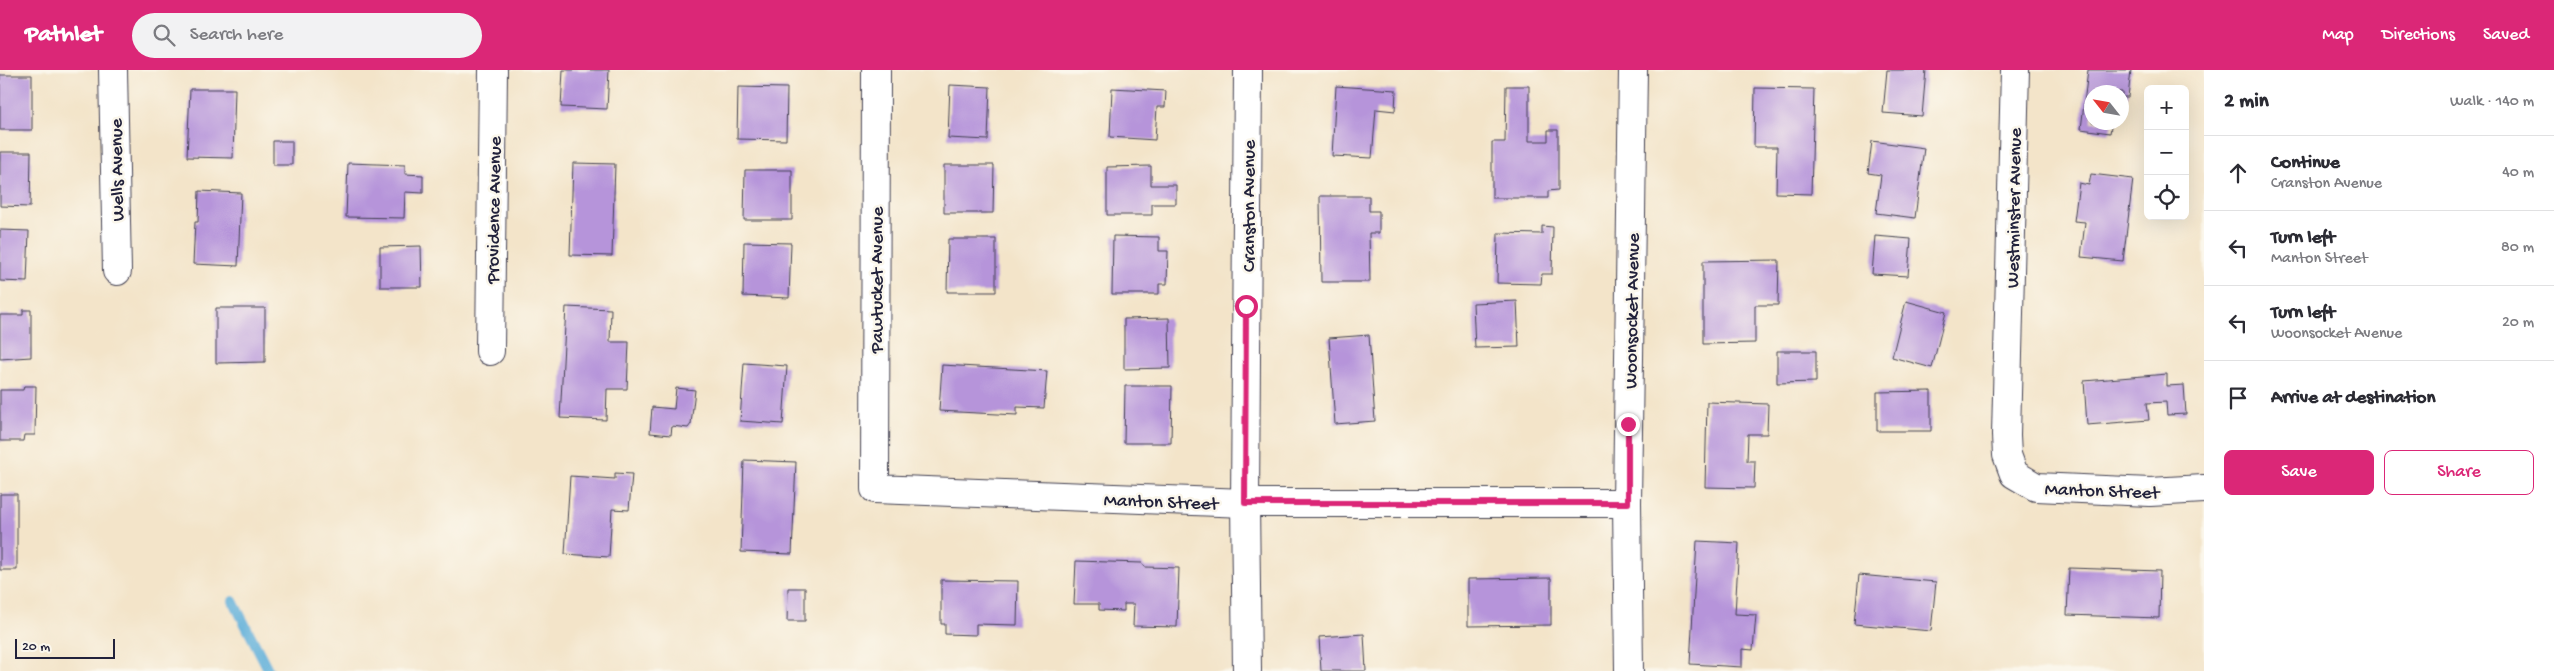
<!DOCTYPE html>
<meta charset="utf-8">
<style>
:root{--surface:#fff;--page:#f2f2f3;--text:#2b2b33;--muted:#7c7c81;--line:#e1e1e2;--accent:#db2777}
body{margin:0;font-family:"Gochi Hand",sans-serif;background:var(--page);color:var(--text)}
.controls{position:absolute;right:15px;top:15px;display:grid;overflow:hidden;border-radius:8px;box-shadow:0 5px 20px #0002}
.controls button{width:45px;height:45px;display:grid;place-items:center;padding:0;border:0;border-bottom:1px solid var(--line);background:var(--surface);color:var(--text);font:25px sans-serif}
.compass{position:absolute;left:2084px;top:15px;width:45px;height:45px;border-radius:50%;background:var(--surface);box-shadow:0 5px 20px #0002;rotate:301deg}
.scale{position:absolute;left:15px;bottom:12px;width:100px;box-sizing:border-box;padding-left:5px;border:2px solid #22223b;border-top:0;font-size:14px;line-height:18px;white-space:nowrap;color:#22223b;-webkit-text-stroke:4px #fbf7ec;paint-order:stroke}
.stop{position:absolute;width:15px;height:15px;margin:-11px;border:4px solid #db2777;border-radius:50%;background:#fff}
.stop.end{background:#db2777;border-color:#fff;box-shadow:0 1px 5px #0008}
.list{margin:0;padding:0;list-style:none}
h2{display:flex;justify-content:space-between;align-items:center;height:65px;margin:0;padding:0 20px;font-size:21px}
h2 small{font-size:16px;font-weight:400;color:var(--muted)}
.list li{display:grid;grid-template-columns:32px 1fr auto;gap:15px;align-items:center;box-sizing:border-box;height:75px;padding:0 20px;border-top:1px solid var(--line)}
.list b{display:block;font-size:19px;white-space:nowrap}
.list p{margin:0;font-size:16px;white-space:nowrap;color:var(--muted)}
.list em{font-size:16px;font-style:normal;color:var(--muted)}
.actions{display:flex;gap:10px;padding:15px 20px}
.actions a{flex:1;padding:11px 0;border:1px solid var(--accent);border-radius:8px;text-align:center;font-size:18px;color:var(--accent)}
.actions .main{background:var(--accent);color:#fff}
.icon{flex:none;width:28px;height:28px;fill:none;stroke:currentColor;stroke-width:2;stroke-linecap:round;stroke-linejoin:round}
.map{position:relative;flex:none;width:2204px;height:601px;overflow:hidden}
header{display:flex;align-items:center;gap:30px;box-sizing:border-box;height:70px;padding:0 25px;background:var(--accent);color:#fff}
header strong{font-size:24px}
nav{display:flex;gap:28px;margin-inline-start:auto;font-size:18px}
.search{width:350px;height:45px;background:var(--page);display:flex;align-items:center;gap:12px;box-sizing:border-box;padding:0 18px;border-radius:28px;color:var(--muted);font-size:19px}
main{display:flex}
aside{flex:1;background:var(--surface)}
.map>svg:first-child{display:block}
</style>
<header>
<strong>Pathlet</strong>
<div class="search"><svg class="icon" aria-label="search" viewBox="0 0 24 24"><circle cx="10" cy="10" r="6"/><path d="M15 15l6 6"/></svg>Search here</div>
<nav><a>Map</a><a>Directions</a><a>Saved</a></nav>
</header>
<main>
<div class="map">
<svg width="2204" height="601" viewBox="0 0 2204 601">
<rect width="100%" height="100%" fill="#fbf7ec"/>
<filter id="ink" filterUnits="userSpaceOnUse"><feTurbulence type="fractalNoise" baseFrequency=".02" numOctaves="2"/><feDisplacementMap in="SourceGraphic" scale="10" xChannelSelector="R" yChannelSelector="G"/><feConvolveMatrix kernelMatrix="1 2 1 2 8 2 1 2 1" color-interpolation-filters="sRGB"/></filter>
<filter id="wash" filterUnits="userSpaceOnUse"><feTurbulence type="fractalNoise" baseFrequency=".0096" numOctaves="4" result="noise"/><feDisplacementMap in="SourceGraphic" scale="20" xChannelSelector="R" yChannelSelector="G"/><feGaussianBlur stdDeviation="1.12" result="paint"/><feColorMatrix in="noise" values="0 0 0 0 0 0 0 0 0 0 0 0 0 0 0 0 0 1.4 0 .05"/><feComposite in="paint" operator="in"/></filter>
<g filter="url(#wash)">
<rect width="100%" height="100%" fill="#f3e4c9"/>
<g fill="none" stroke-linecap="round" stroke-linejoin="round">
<path stroke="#5eafd9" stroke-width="10" d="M233,531l36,70"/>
</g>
<g id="blocks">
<path fill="#b694da" d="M563,0h46l-2,39 -46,-2z
M1887,0h39l-4,46 -39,-3z
M2088,0h43l-3,27h-6v-5h-30v30h20l-2,11 -29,-4z
M0,5h32v55h-32z
M950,15l40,2 -2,53 -40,-2z
M1336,16l60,4 -1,21 -19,-2 -4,49 -40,-2z
M1506,16h23v55h19v-11h10v60l-10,1v7h-56v-56h13z
M738,17l49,1 -1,52 -49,-1z
M1112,18l54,3 -1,16h-8l-2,33 -45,-3z
M1755,18l59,1 -3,105 -35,-1 1,-46h-23z
M190,19h45l-2,69 -46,-1z
M273,71h19v24h-19z
M1872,71l52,7 -9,70 -39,-5 5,-38 -13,-2z
M0,82h31l-1,55 -30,-1z
M348,93l57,2v9l18,1v18l-18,-1 -1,26 -58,-1z
M573,93l42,1 -3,92 -42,-1z
M944,95h50l-1,48h-49z
M1151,96v19h25v19h-24v11h-45v-48z
M745,100h47v50h-48z
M2091,104l42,5 -10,82 -42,-4 4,-35 -11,-1 5,-38 10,2z
M199,121l42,2 -3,73 -45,-2 2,-42h3z
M1320,126h49v15h10v22h-10l1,49h-49z
M1542,156l11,1 -1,47h-10l-1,10 -44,-1 1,-50 44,1z
M0,160l29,1 -2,51 -27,-1z
M1113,166l46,1v14h9l-1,33h-8v10h-47z
M1875,166l36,3 -3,37 -36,-2z
M948,169h48v53h-49z
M744,172l47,1 -2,55 -46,-2z
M421,176l1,41h-42v-40z
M1779,190l-1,45h-23v38l-52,1v-83z
M1517,231l2,46 -44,1 -2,-45z
M1906,231l40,11 -14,56 -40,-11z
M566,237l45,2 -1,33h19l-2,47h-20l-1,31 -46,-2z
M216,238h49v54l-49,1z
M23,240h8v47l-31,2v-44h23z
M1169,248l1,50 -46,1v-50z
M1369,265l6,86 -40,3 -6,-86z
M1777,281h39v31l-39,1z
M744,293l43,3 -4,58 -43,-3z
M942,295l105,6 -3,37 -27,-1v8l-78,-4z
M2167,304v12l17,-1 2,29 -19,1 -1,-13 -19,1 2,17 -62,5 -3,-44z
M24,316h12l-1,49h-11l-1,6h-23v-51h23z
M1125,316h47l-1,57h-47z
M676,318l19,2 -4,34 -3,4 -16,-2 -1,9 -21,-2 2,-26 22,2z
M1931,321v40h-54v-39z
M1707,332l61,2 -1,30h-19l-1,27h8l-1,27 -49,-1z
M744,390l52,2 -4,92 -51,-2z
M615,403l17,1 -3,36 -17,-1 -3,48 -44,-3 5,-78 45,3z
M0,424h17v76h-17z
M1697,471l42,2 -4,71 21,1 -3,35 -11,-1v18l-52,-3z
M1076,491l66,2 3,4 34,1 -2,59 -44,-1 1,-22h-10v7l-25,-1v-6h-25z
M2069,498l91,3 -1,47 -92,-3z
M1859,505l77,7 -5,49 -77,-7z
M1551,508v47l-83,1v-47z
M941,510l77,1 -1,44 -41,-1v11l-31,-1v-10h-4z
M788,518h17v33h-18z
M1364,564l2,37h-45l-2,-34z"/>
</g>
</g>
<g filter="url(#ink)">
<use href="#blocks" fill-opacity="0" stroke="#413f50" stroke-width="1"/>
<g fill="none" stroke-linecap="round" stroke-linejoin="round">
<defs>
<path id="minor" d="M113,0l4,201
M876,0l-1,419 370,14h382
M2015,0l-9,365 1,20 7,19 22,13 114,5 54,-3
M490,281l3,-281
M1247,601l-2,-168 3,-433
M1629,601l-2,-168 6,-433"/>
</defs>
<use href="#minor" stroke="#413f50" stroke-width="30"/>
<use href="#minor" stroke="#fff" stroke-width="28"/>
</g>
</g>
<g fill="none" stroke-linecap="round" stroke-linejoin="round" filter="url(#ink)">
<path stroke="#db2777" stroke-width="6" d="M1246,236l-1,197h383v-79"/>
</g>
<g text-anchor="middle" stroke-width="5" stroke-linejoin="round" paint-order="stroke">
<g font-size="19" fill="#22223b" stroke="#fbf7ec">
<text transform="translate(115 100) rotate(-91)" y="7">Wells Avenue</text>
<text transform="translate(1247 136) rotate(-90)" y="7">Cranston Avenue</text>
<text transform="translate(2012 138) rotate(-89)" y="7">Westminster Avenue</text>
<text transform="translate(492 140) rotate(-89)" y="7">Providence Avenue</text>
<text transform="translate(875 210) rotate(-90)" y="7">Pawtucket Avenue</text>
<text transform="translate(1630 241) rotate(-89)" y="7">Woonsocket Avenue</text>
<text transform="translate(2102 419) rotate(2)" y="7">Manton Street</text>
<text transform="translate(1161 430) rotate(2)" y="7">Manton Street</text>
</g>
</g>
</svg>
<div class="controls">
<button>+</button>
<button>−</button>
<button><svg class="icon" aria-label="locate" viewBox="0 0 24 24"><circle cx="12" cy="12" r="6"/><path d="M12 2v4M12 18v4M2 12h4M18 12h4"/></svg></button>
</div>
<svg class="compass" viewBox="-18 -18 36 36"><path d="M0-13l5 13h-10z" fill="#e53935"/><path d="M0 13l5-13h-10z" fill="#7c7c81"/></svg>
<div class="scale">20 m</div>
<div class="stop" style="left:1246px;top:236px"></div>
<div class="stop end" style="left:1628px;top:354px"></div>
</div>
<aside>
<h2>2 min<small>Walk · 140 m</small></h2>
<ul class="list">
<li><svg class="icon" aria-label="ahead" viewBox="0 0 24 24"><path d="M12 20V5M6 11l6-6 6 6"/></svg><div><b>Continue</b><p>Cranston Avenue</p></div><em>40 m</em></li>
<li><svg class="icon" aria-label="left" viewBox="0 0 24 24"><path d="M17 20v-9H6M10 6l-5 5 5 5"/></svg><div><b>Turn left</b><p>Manton Street</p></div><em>80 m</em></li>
<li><svg class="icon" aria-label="left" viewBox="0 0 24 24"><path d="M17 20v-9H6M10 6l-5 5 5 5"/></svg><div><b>Turn left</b><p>Woonsocket Avenue</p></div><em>20 m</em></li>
<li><svg class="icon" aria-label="arrive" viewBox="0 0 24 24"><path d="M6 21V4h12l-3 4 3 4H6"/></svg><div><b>Arrive at destination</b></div></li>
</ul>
<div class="actions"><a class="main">Save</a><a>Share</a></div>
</aside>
</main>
